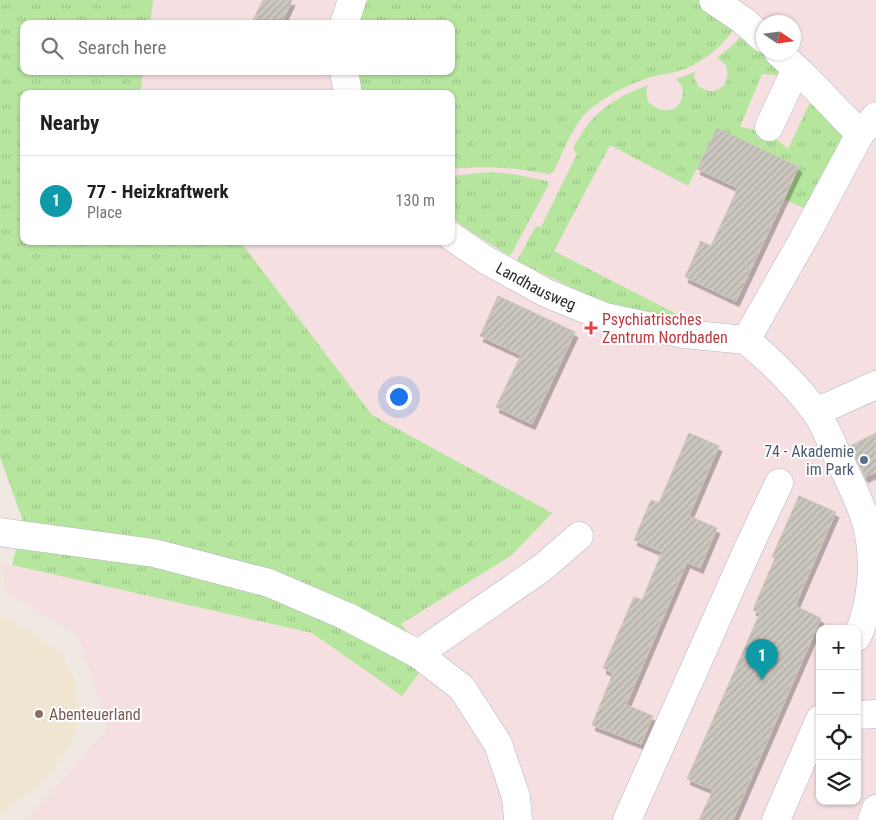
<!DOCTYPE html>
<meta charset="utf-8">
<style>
:root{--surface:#fff;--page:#f6f6f6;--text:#202124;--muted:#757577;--line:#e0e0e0;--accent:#4264fb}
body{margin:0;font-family:"Roboto Condensed",sans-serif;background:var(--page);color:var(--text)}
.controls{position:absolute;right:15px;bottom:15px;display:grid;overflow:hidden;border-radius:10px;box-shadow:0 1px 4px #0004}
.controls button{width:45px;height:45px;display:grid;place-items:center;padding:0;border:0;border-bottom:1px solid var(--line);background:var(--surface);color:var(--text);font:25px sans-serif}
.compass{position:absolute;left:756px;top:15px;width:45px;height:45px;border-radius:50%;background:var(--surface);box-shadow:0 1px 4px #0004;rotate:103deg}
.you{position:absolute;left:398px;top:396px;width:18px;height:18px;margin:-12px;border:4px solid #fff;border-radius:50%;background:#1a73e8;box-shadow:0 0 0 8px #1a73e833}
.badge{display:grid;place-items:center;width:32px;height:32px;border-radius:50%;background:var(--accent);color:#fff;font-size:16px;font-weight:700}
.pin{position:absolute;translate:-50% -41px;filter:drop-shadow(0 1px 2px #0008)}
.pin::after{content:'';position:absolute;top:26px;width:18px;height:15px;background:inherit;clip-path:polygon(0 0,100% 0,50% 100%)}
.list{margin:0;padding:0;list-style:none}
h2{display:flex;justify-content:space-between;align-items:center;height:65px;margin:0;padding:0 20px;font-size:21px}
h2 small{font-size:16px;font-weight:400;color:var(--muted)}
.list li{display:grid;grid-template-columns:32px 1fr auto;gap:15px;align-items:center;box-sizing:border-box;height:90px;padding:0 20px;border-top:1px solid var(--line)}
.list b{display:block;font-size:19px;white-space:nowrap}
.list p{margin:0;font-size:16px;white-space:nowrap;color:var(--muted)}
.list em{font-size:16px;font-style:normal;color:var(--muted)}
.icon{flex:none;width:28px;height:28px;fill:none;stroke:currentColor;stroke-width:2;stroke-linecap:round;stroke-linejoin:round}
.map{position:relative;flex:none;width:876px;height:820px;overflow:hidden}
.search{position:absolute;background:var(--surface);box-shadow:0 1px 4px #0004;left:20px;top:20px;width:435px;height:55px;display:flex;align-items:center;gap:12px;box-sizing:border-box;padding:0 18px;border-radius:10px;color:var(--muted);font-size:19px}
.panel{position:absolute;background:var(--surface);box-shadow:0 1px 4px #0004;left:20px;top:90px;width:435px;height:155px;border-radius:10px}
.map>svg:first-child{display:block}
</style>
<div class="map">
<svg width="876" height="820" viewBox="0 0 876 820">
<defs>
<pattern id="grass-tufts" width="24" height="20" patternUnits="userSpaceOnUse" patternTransform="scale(1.25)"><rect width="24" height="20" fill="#b6e59e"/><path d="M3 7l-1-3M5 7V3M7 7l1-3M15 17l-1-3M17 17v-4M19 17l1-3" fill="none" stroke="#9dc588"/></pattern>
<pattern id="building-hatch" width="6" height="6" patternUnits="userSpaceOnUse" patternTransform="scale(1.25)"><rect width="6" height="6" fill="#cbc7bf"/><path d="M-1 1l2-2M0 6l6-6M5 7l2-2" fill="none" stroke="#afaba4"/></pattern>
<filter id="shadow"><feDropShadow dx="3" dy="5.5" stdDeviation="0" flood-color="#0004"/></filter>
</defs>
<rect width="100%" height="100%" fill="#efe9e1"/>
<path fill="#f0e6d1" d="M0,616l27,14 34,24 9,15 6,16 2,21 -1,16 -4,15 -7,14 -17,23 -49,43z"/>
<path fill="#f5dfe0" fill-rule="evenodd" d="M153,0h723v820h-850l82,-91 -30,-94 -73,-44 -3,-28 310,70 90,63 -1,-72 111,-69 39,-42 -179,-98 -132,-174h211v-147h-311l3,-23h308v-47h-301zM764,22h30v30h-30zM820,629h37v172h-37z"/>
<path fill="url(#grass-tufts)" d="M0,0h153l-3,24h-126v47h119l-3,23h-116v147h216l132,174 180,98 -40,42 -111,69 30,33 -29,39 -90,-63 -300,-68 11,-44 -23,-64z
M368,0h332l38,22c-12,21 -31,38 -53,47 -11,4 -23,5 -34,8 -23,7 -57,24 -71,43 -11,15 -18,34 -26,51l-4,3c-36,-6 -62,-9 -99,-5v-75h-94l-5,-23h99v-47h-95z
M742,34l21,14 1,4 4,1 18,23 -24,-2 -22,53 28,5 20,17 26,-55 28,33 5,18 -37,66 -26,-12 15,-32 -82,-39 -29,58 -78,-41 -56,106 138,71 -63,-12 -36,-12 -76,-37 19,-35 5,1 36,-73 -4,-5c18,-36 37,-49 75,-64l-2,6 2,11c18,16 38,8 34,-16l-6,-7 19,-7 -1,5 4,9c19,13 34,-1 28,-21l-9,-7 18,-15z
M492,172l20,2 35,7 2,3 -39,72 -40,-25 -19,-14v-41z"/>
<path fill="url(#building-hatch)" stroke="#cbc5ba" filter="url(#shadow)" d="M263,0h29l-11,24h-30z
M717,128l82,39 -63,134 -51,-24 16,-36 10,5 27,-58 -41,-19z
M498,296l77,36 -43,92 -36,-17 25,-52 -41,-19z
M689,433l30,13 -30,70 28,12 -17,40 -13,-6 -61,143 27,11 -12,28 -49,-19 21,-52 -10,-5 31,-71 8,3 20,-48 -28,-12 17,-40 8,3z
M876,433v39l-11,5 -15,-31z
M799,496l37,16 -41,94 26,12 -88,202h-34l14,-30 -26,-11 73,-166 -7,-3 22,-52 -3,-1z"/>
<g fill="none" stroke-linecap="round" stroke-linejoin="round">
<defs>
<g id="minor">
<path d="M713,0l31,21 20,18"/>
<path d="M344,24l8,-24"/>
<path d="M778,52l26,24 56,58"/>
<path d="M344,71l4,23"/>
<path d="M769,127l27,-58"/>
<path id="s1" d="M451,236l35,24 60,33 59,24 79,17 62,6"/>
<path d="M746,340c25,21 50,45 69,71 10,13 16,32 24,48 10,20 20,41 27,62 10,37 7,81 -9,116"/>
<path d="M746,340l58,-102 56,-104 16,-18"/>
<path d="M816,412l60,-27"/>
<path d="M0,532l154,21 115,30 77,33 72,38 44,34 36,56 18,53 2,23"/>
<path d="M418,654l124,-86 37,-32"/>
<path d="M857,715l19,-1"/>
<path d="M627,820l120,-269 32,-68"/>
<path d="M776,820l44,-101"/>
<path d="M872,820l4,-11"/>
</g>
</defs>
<use href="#minor" stroke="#b4b7c1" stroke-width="29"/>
<use href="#minor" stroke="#fff" stroke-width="28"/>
</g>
<path fill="#e0444e" stroke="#fff" stroke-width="2" d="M588.5 320.5h5v5h5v5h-5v5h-5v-5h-5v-5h5z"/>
<circle fill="#5c6f8a" stroke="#fff" stroke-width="2" cx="864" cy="460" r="5"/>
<circle fill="#8d6e63" stroke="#fff" stroke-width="2" cx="39" cy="714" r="5"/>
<g text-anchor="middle" stroke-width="4" stroke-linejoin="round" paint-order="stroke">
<g font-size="16" fill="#2e2e2e" stroke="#fff">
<text dy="6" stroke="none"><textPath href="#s1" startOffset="99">Landhausweg</textPath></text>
</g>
<g font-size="16" fill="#be3a42" stroke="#fff" text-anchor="start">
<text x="602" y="325">Psychiatrisches<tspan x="602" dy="18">Zentrum Nordbaden</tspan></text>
</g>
<g font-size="16" fill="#4e5e75" stroke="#fff" text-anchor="end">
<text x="854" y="457">74 - Akademie<tspan x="854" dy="18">im Park</tspan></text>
</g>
<g font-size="16" fill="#785e54" stroke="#fff" text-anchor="start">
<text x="49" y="720">Abenteuerland</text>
</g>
</g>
</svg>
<div class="controls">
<button>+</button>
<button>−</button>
<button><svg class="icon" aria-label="locate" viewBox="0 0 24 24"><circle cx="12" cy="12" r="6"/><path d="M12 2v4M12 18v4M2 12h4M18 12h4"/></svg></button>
<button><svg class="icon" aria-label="layers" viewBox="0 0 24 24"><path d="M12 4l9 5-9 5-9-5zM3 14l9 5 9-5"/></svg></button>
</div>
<svg class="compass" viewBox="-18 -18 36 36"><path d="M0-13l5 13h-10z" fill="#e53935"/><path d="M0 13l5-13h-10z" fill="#757577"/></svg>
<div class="you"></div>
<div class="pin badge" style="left:762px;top:680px;background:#0f9aa8">1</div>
<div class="search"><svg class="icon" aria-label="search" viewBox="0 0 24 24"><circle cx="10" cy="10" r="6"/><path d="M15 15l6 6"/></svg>Search here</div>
<section class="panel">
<h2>Nearby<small></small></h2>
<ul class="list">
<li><span class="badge" style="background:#0f9aa8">1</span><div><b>77 - Heizkraftwerk</b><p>Place</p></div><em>130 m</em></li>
</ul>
</section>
</div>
